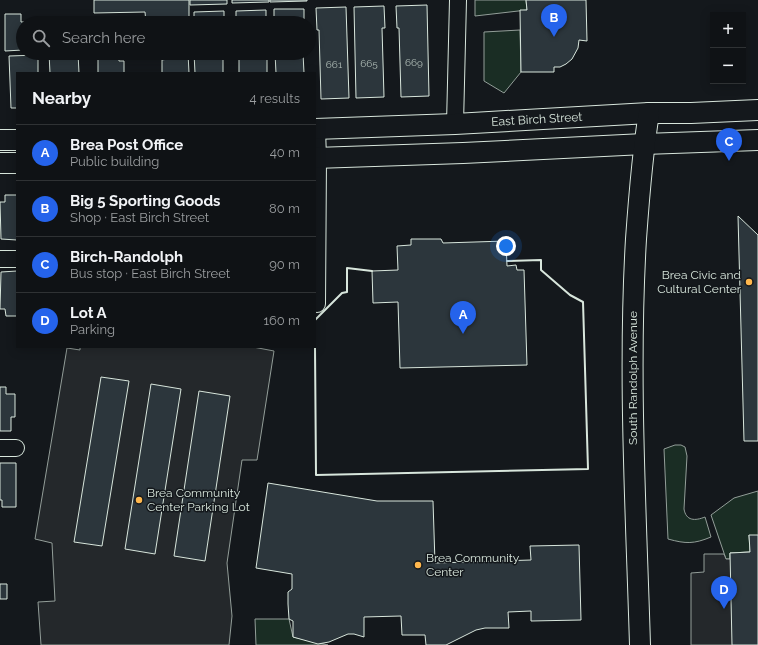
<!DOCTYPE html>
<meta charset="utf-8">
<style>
:root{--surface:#0f1215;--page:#181b1e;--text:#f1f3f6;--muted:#9b9ea0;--line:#2f3234;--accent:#2563eb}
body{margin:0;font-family:Raleway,sans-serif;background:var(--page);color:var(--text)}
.controls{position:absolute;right:12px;top:12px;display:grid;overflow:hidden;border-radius:0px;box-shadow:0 2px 10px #0003}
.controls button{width:36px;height:36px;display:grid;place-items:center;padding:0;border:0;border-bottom:1px solid var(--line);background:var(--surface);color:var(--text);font:20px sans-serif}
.you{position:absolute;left:506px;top:246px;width:14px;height:14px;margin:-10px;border:3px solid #fff;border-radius:50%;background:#1a73e8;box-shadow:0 0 0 6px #1a73e833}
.badge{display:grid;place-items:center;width:26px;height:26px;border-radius:50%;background:var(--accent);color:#fff;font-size:13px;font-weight:700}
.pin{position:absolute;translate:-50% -33px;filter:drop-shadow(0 1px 2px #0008)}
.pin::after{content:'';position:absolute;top:21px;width:14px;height:12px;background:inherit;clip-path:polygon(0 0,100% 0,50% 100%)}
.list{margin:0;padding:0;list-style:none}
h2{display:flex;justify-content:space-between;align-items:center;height:52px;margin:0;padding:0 16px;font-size:17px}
h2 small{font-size:13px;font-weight:400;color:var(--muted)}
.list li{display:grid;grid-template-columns:26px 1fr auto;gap:12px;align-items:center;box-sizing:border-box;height:56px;padding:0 16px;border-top:1px solid var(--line)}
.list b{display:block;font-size:15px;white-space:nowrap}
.list p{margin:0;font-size:13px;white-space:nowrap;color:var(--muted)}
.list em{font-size:13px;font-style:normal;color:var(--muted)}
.icon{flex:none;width:22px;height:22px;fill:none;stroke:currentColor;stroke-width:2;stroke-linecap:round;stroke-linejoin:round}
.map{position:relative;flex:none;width:758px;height:645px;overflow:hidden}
.search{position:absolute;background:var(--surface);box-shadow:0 2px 10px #0003;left:16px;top:16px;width:300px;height:44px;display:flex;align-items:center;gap:10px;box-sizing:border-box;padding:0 14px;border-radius:22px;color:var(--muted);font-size:15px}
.panel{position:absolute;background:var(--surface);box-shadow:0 2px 10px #0003;left:16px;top:72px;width:300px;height:276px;border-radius:0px}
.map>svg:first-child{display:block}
</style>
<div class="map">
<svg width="758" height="645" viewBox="0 0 758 645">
<rect width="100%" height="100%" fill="#14181c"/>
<path fill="#1a2d24" stroke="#939e99" d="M475,0h51l1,10 -52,6z
M520,30l1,42 -17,21 -20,-12v-49z
M675,445h6l4,2 2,9 -3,53c2,12 11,12 21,8l6,20c-17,7 -25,7 -43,2l-4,-90z
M758,491v44l-8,17 -20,1v6h-4l-15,-44 23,-17z
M255,619h34l4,18 35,8h-72z"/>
<path fill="#24282b" stroke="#939e99" d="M80,347h173l21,4 -17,109h-15l-15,103 5,53 -3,29h-188l-3,-43 17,-1 -3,-58 -17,-4 32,-191 13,2z
M749,535l9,110h-67v-72l13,-1v-18h20l2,5h4v-6l20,-1z"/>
<path fill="#2c363c" stroke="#d8e6dc" d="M94,0h95v18l-11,1v4h-32l-1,-11 -51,1z
M190,0h37v4l-37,1z
M232,0h37v2l-37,1z
M270,0h37v1l-37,1z
M526,0h60l1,41 -8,-1 -1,8 -6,11 -6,5 -6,3h-6v5h-33l-1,-62h7z
M427,5l2,91 -28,1 -2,-69h-2l-1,-22z
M384,6l1,22h-3l2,69 -28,1 -2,-91z
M346,7l3,91 -28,1 -2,-69h-2l-1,-22z
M274,9h30v14h-30z
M266,10v13h-30v-12z
M224,11v12h-30v-11z
M5,14h16v8h17v1h-15v27l-18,1z
M49,53h39h-10l1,20h1h-30z
M98,53h20l1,8h5v12h-26z
M168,53h20l1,20h-27v-13l6,-1z
M194,53h29v20h-28z
M239,53h28v20h-28z
M275,53h28l1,20h-28z
M38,55v18h-21v35h-6l-2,-52z
M5,195h12v45l-16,-1 -1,-37h5z
M738,216l20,19v206h-14z
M411,239h30l2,4 63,-2 1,25 9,-1 1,5h7l3,95 -127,3 -2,-66 -25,1 -1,-32 26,-1 -1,-24 14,-1z
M17,271v45h-11l-1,-7h-5l1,-37z
M101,377l28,4 -27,165 -28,-4z
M151,384l30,5 -26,165 -30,-5z
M0,387h6v7h9v23h-4v14h-11z
M199,391l31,5 -25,165 -31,-5z
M0,463h16v44h-14v-7h-2z
M268,483l109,18h56l2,62 96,-3 -1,-14 49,-1 2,75 -50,1v-10l-23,1 1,16h-24l-9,2 -30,15h-20l-1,-10h-23l-1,-19 -37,1v20l-10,-3h-6l-19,8 -11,2 -25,-7v-16l-4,-2 -1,-15v-12l4,-3v-15l-36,-6z
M749,535h9v110h-26l-2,-92 20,-1z
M0,584h7v15h-7z"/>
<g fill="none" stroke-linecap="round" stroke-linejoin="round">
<defs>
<path id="minor" d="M455,124l3,-124
M0,259h17
M317,304l1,-146 -1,-29
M0,448h16"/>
<g id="tertiary">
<path id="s1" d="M315,129l140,-5 194,-11h42l67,-3"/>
<path d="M0,140h17"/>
<path d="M315,158l148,-5 181,-9 114,-4"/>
<path d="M0,163h17"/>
<path d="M640,645c-4,-135 -12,-271 -4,-406 3,-42 6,-84 13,-126"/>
</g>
</defs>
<use href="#minor" stroke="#d8e6dc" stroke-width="18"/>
<use href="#tertiary" stroke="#d8e6dc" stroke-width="22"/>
<use href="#minor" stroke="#14181c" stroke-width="16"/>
<use href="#tertiary" stroke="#14181c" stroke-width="20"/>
<path stroke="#d8e6dc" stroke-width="2" d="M315,320l27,-27 5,-1v-24l25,3
M315,347l1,128 272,-6 -5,-167 -13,-7 -29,-25v-10l-34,1"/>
</g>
<g fill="#ffb74d" stroke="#14181c" stroke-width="1.5">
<circle cx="749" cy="282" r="4"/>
<circle cx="139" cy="500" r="4"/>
<circle cx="418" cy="565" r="4"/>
</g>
<g text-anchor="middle" stroke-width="3" stroke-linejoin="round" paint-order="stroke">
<g font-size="10" fill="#adbab4">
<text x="414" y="66">669</text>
<text x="369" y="67">665</text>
<text x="334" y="68">661</text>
</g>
<g font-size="12" fill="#d8e6dc" stroke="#14181c">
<text dy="4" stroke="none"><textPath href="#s1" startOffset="222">East Birch Street</textPath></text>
<text transform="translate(633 378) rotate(-90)" y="4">South Randolph Avenue</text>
</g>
<g font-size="12" fill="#d8e6dc" stroke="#14181c" text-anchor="start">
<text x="741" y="279" text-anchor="end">Brea Civic and<tspan x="741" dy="14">Cultural Center</tspan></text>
<text x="147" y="497">Brea Community<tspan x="147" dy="14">Center Parking Lot</tspan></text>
<text x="426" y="562">Brea Community<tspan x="426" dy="14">Center</tspan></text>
</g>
</g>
</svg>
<div class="controls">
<button>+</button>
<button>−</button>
</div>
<div class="you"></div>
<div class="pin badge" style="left:463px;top:334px">A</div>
<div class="pin badge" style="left:554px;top:37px">B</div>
<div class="pin badge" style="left:729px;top:161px">C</div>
<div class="pin badge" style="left:724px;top:609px">D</div>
<div class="search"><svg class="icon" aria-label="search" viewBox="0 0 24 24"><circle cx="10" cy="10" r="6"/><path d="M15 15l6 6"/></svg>Search here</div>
<section class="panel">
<h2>Nearby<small>4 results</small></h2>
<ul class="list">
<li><span class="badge">A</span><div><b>Brea Post Office</b><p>Public building</p></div><em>40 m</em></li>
<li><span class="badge">B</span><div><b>Big 5 Sporting Goods</b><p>Shop · East Birch Street</p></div><em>80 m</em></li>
<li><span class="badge">C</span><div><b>Birch-Randolph</b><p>Bus stop · East Birch Street</p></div><em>90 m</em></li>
<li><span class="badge">D</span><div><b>Lot A</b><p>Parking</p></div><em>160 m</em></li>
</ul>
</section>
</div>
